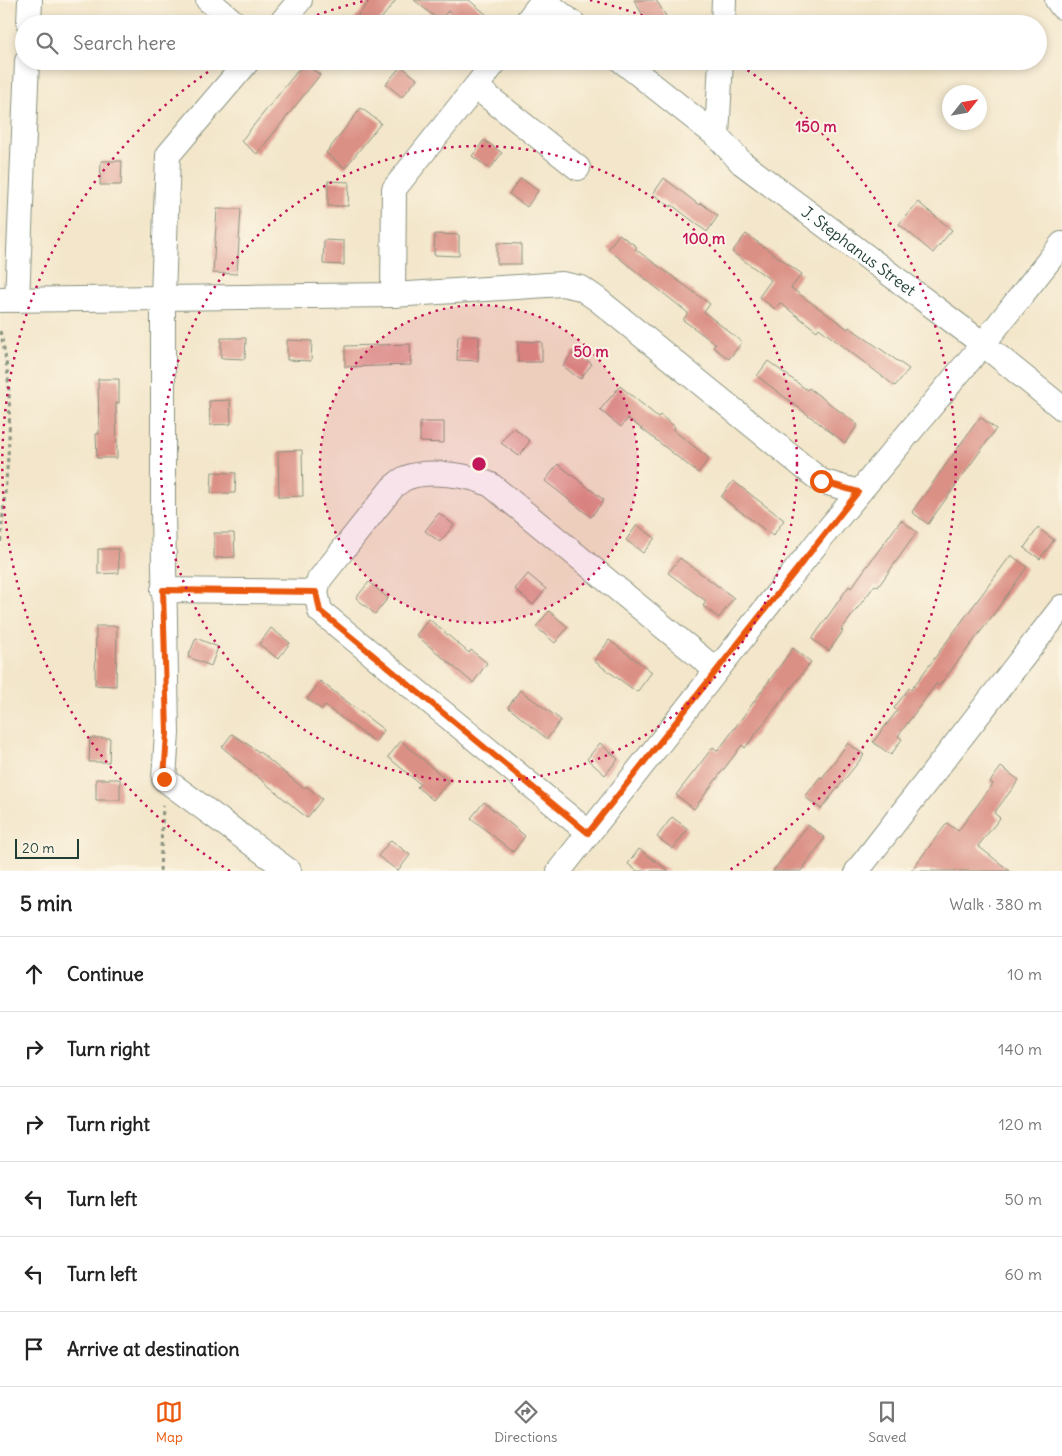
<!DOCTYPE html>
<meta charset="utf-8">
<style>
:root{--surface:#fff;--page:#f6f6f6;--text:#222;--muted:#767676;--line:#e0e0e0;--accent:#ea580c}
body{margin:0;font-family:Delius,sans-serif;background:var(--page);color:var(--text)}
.compass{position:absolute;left:942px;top:85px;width:45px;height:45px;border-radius:50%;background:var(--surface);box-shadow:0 2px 8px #0003;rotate:59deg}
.scale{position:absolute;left:15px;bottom:12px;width:64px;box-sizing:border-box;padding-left:5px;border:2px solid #1f3d34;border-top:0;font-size:14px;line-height:18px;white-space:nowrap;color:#1f3d34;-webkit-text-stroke:4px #fcf5e5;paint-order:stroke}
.stop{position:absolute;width:15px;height:15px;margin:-11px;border:4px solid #ea580c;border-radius:50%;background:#fff}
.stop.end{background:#ea580c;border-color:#fff;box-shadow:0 1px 5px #0008}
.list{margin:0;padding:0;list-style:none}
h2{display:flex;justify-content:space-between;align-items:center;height:65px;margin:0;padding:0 20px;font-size:21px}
h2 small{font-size:16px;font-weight:400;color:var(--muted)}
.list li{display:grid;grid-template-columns:32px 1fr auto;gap:15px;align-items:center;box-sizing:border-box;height:75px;padding:0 20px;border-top:1px solid var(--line)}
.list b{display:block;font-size:19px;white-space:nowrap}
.list em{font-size:16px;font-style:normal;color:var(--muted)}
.icon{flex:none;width:28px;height:28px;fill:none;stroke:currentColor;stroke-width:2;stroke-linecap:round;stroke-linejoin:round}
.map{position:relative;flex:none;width:1062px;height:871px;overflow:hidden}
.search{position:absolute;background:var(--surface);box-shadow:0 2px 8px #0003;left:15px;right:15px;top:15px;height:55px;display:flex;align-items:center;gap:12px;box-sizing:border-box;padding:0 18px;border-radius:28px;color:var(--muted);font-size:19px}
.sheet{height:515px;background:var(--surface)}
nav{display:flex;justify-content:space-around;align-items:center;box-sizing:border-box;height:70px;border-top:1px solid var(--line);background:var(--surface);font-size:14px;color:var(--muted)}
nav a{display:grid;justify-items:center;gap:2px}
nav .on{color:var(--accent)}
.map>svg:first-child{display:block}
</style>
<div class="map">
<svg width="1062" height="871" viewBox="0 0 1062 871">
<rect width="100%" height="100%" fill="#fcf5e5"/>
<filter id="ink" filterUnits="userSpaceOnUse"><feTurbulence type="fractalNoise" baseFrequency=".02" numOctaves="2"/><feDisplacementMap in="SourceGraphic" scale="10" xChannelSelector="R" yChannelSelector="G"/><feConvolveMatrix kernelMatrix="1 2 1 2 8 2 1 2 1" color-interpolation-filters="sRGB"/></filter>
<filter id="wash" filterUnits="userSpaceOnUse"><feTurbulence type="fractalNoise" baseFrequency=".0096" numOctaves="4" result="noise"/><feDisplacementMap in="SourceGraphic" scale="20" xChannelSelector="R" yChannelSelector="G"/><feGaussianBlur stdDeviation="1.12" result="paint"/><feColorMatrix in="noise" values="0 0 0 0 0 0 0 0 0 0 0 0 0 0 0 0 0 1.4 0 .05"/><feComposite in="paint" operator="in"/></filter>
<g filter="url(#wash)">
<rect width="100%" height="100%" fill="#f3e6ca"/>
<g id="blocks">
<path fill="#db9085" d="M370,0h26l-19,24h-26z
M414,0h55l29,24h-35l-15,-13 -8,10z
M634,0h22l15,24h-23z
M304,63l16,12 -63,79 -16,-13z
M401,66l16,13 -15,18 -16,-13z
M361,108l20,15 -36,45 -19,-15z
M484,140l18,13 -12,16 -18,-13z
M101,161h21l-1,24h-21z
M521,178l17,13 -11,16 -18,-13z
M664,178l35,27 2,-2 17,13 -11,16 -35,-27 -1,2 -18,-13z
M328,181l21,1 -1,24h-20z
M918,202l34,28 -19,23 -34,-29z
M217,209h24l-4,65 -24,-1z
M435,234l24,1v21l-25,-1z
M619,234l18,13 -2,2 75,55 -6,8 38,30 -13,17 -16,-12 3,-3 -33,-24 5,-7 -80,-64z
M746,234l56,40 -11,14 57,41 1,-2 60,42 -14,17 -76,-58 -2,3 -37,-28 -5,6 -16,-12 12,-17 -39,-28z
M324,240l20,1v24l-21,-1z
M497,243l24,1v20h-24z
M458,336h21l-1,25 -21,-1z
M221,338h25l-1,21 -24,-1z
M287,340l25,1 -1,20 -24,-1z
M518,341l24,1v20h-24z
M410,344l1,21 -66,2v-21z
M574,351l18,13 -12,15 -17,-13z
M768,361l39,29 2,-2 49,37 -13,18 -88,-67z
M98,379h21v24h-3l1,55h-20l-1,-24h3z
M620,386l38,31 2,-2 15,12 -2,3 36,28 -11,15 -70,-55 -7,9 -21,-17z
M230,400l1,24 -21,1 -1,-24z
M980,417l16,12 -68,95 -16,-12z
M420,422h24v21l-24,-1z
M513,427l17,14 -11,15 -18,-13z
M302,450l1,46 -24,1 -1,-46z
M558,464l46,36 -13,17 -46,-36z
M212,472l24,1 -1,20h-24z
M733,481l51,39 -11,16 -52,-39z
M439,513l15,12 -14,17 -15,-11z
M901,520l16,12 -39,55 -3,-2 -34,45 2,1 -14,20 -17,-12 37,-53 2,2z
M637,525l18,13 -12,15 -17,-13z
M1038,528l16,12 -14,19 -16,-11z
M214,533h20l1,24 -21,1z
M98,549h20l1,24 -21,1z
M1011,555l16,12 -39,55 -49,64 -3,-2 -38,52 4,3 -11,16 -18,-13 24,-31 -3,-3 15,-20 2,2z
M680,558l54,40 -15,20 -16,-12 3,-5 -38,-28z
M528,574l18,15 -13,16 -18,-16z
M369,582l19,16 -13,16 -19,-16z
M549,611l19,16 -13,16 -19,-16z
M429,619l40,34 2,-3 16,13 -14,20 -57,-48z
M96,626h21l-1,60 -21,-1z
M271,628l19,15 -12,16 -19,-15z
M196,638l22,9 -7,19 -23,-9z
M609,640l43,32 -15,20 -43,-31z
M793,648l18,14 -66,86 -3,-3 -48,64 -18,-14 37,-48 5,4z
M320,681l64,49 -9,12 -50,-36 -3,4 -15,-11z
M520,690l41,30 -14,19 -39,-32z
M232,734l30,20 42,35 2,-3 16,13 -15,19 -85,-71z
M90,738h20l-1,24h-20z
M401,741l48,41 -16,18 -16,-13 3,-3 -32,-27z
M600,743l18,16 -13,16 -18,-16z
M848,743l16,12 -43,54 -16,-12 15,-20 2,1z
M1001,767l18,13 -25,33 6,5 -22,28 32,25h-99l36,-48 11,8 35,-47 -3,-2z
M96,779h24v21h-24z
M484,802l41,34 -12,16 -42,-34z
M672,817l16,12 -15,20 -16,-12z
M808,825l17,13 -24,33h-28z
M391,840l19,15 -12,16 -20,-15z
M639,849l30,22h-32l-9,-7z"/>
</g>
</g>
<g filter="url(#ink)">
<use href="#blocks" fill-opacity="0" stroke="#89927f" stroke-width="1"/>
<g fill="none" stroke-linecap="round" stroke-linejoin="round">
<defs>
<g id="street">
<path d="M208,0l28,24"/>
<path d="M1057,0l5,7"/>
<path d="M29,24l1,-24"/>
<path d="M280,24l20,-24"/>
<path d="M525,24l18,-24 31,24"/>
<path d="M723,24l1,-24"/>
<path d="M248,61l-80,94 -5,141v215l4,222 -3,46 125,92"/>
<path d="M622,61l95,75"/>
<path id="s1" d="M721,61l-4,75 25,27 241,181 79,64"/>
<path d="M476,87l102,81"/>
<path d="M393,295l1,-106 102,-128"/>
<path d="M0,300l393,-5 169,-11 19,4 16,11 224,182 37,11"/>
<path d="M17,300l10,-239"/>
<path d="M163,590l153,2"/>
<path d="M589,833l-269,-222 -4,-19 3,-12 74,-93c4,-3 8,-7 13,-9 21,-9 65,-3 85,7l225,185"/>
<path d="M559,871l262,-333 162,-194 79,-100"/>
<path d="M857,871l205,-264"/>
</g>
</defs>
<use href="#street" stroke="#89927f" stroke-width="26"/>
<path stroke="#89927f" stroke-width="3" stroke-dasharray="4 4" stroke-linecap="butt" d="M0,331c18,69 6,144 0,215
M160,871l3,-66"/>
<use href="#street" stroke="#fff" stroke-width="24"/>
</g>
</g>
<g fill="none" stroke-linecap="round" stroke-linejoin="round" filter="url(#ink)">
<path stroke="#ea580c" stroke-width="6" d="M164,779l3,-46 -4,-143 153,2 4,19 268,222 270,-341 -37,-11"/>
</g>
<circle cx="479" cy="464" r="159" fill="#c2185b" fill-opacity=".12"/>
<g fill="none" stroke="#c2185b" stroke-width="2.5" stroke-dasharray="2.5 5">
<circle cx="479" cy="464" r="159"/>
<circle cx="479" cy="464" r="318"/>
<path d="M230 871A477 477 0 0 1 223 62M296 23A477 477 0 0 1 368 0M590 0A477 477 0 0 1 662 23M735 62A477 477 0 0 1 728 871"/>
</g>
<g text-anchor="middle" stroke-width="4" stroke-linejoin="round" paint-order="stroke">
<g font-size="16" fill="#1f3d34" stroke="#fcf5e5">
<text dy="6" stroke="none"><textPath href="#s1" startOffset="258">J. Stephanus Street</textPath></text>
</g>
</g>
<circle cx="479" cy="464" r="8" fill="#c2185b" stroke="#fcf5e5" stroke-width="2.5"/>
<g font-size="15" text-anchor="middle" font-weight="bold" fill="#c2185b" stroke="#fcf5e5" stroke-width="4" stroke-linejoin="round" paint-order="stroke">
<text x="816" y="132">150 m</text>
<text x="704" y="244">100 m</text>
<text x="591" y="357">50 m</text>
</g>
</svg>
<svg class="compass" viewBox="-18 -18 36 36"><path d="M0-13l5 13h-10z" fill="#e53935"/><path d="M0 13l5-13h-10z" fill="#767676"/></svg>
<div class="scale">20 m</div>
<div class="stop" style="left:821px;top:481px"></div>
<div class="stop end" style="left:164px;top:779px"></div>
<div class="search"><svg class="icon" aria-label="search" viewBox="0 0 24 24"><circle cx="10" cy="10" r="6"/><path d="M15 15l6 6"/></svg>Search here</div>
</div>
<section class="sheet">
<h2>5 min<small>Walk · 380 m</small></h2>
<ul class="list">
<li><svg class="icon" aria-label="ahead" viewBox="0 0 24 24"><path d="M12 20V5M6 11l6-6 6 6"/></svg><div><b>Continue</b></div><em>10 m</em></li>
<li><svg class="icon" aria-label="right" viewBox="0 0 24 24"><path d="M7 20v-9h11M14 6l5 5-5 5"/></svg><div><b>Turn right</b></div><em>140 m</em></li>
<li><svg class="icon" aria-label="right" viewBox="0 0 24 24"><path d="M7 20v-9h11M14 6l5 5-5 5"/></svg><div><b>Turn right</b></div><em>120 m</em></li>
<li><svg class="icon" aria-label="left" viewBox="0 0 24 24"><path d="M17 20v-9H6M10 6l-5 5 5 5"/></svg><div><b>Turn left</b></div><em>50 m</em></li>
<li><svg class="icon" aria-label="left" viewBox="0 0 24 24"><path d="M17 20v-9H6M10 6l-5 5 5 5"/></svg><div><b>Turn left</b></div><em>60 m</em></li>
<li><svg class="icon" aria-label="arrive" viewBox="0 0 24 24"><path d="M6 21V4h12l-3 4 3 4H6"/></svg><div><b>Arrive at destination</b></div></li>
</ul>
</section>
<nav>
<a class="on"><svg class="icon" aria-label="map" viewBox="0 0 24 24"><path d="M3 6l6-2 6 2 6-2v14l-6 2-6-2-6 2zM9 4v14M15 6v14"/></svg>Map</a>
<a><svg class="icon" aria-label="directions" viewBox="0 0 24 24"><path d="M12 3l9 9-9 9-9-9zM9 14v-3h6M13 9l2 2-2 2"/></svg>Directions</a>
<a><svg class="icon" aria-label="saved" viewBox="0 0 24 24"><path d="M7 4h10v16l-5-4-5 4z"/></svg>Saved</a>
</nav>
